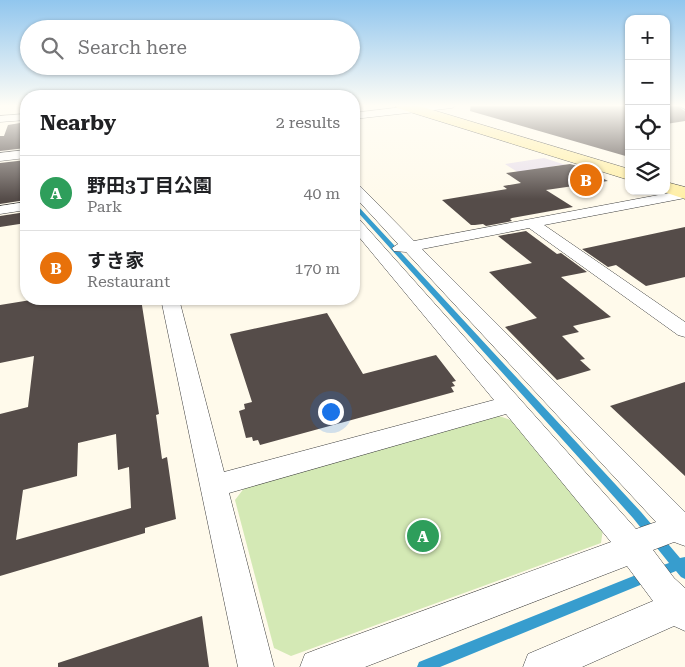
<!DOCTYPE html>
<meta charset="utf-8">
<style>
:root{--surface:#fff;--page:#f2f2f2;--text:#202124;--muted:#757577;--line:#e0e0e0;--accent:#ea580c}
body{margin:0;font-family:"Roboto Serif","Noto Sans JP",serif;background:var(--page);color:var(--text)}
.controls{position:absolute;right:15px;top:15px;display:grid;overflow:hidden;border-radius:10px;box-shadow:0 1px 4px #0004}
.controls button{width:45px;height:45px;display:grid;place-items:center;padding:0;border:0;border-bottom:1px solid var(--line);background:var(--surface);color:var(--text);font:25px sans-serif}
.you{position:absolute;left:330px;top:411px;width:18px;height:18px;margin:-12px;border:4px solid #fff;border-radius:50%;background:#1a73e8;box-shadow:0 0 0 8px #1a73e833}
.badge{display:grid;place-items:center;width:32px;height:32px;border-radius:50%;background:var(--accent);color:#fff;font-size:16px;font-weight:700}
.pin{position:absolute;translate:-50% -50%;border:2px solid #fff;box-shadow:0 1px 5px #0006}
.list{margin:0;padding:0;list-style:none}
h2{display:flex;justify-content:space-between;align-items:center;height:65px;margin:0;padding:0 20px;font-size:21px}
h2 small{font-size:16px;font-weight:400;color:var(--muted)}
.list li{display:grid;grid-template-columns:32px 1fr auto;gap:15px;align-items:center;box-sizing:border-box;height:75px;padding:0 20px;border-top:1px solid var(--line)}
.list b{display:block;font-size:19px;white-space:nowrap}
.list p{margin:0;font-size:16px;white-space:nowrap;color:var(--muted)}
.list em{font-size:16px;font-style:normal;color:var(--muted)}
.icon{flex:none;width:28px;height:28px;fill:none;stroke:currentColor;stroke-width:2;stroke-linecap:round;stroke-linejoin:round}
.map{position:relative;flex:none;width:685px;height:667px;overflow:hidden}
.search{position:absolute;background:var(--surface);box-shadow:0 1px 4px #0004;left:20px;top:20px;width:340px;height:55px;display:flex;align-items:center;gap:12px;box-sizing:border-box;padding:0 18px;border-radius:28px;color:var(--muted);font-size:19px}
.panel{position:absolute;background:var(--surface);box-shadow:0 1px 4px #0004;left:20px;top:90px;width:340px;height:215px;border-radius:20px}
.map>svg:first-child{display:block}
</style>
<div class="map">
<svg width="685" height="667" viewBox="0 0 685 667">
<rect width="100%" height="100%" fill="#fffaeb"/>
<path fill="#e9e0eb" d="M544,158l47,15 -13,2 -19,-10 -38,9 -16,-10z"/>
<path fill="#d4e9b5" d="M499,416l12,4 92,109 -2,14 -310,113 -17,-8 -39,-148 10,-13z"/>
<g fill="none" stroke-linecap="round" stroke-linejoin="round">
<path fill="#379dce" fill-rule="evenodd" d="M679,105l6,3v2l-11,-5z
M354,203l2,1 285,308 39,46 5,-1v22l-4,-2 -5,-6 -17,7 -4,-2 -2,-4 2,-4 14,-5 -36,-45 -279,-310z
M646,571l4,2 2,4 -2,4 -210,86h-23l2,-5z"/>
</g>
<path fill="#554c49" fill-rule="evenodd" d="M471,105h158v52l-159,-46z
M666,105h10l9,6v10l-19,3z
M26,122v26l-26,3v-15h4l4,-11z
M26,160v24l-2,13h2v3l-26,4v-41z
M570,164l11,3 27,14 -62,9 27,17 -61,11 -2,1 2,2 -26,5 -3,-2 -8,1h-4l-29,-25 65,-11 -4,-3 18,-3 -15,-10z
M26,212v11l-26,4v-11z
M685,227v50l-39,9 -30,-21 -8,2 -26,-18z
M526,231l31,23 4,-1 26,19 -26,5 50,40 -38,9 6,6 -17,4 23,23 -5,1 11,10 -34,10 -52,-53 32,-9 -48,-46 43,-9 -34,-27z
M37,299h104l18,115 -3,1 6,44 5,-2 9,62 -31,9v5l-145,43v-162l28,-7 6,-51 -34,7v-58zM116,434l2,36 11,-3 2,41 -115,32 7,-50 54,-14 1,-33z
M327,313l36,61 73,-19 20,26 -4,1 3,4 -4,1 3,5 -194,53 -2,-5 -5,1 -1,-4 -6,1 -7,-27 6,-2 -1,-5 8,-2 -22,-68z
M685,382v94l-75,-70z
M202,616l7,51h-151v-4z"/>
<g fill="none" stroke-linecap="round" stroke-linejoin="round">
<defs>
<path id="minor" d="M678,105h7v4z
M26,114v6l-26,2v-6z
M354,184l5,1 55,56 271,-51v8l-141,27 141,97v15l-7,-2 -149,-107 -107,21 263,263v34l-11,-4 -21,8 21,28 11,10v43l-11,-5 -92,41h-59l5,-13 125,-53 -26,-35 -262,101h-65l5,-13 13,-5 293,-107 -105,-128 -277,79 45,174h-36l-77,-368h18l45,173 270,-72 -140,-169v-13l5,1 277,310 20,-7 -250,-270 -12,-1 -2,-3 6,-4 -44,-48z
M26,202v8l-26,4v-8z"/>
<path id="tertiary" d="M419,105h38l-5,3 -98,11v-6z
M26,150v8l-26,3v-8z"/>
<path id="secondary" d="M395,105h21l213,64v11l-232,-72z
M666,182l19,5v12l-24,-8h5z"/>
</defs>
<use href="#minor" stroke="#3f3f3f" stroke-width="1"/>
<use href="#tertiary" stroke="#3f3f3f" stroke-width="1"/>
<use href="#secondary" stroke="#2e2e2e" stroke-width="1"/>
<use href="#minor" fill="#fff" fill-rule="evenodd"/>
<use href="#tertiary" fill="#fff" fill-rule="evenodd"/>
<use href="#secondary" fill="#ffefa6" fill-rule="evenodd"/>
</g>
<linearGradient id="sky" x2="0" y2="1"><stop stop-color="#91c6ee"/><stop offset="0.53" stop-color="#fffdf6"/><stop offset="1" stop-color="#fffdf6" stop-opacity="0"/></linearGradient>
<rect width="685" height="199" fill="url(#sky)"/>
</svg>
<div class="controls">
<button>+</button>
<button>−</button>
<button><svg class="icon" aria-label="locate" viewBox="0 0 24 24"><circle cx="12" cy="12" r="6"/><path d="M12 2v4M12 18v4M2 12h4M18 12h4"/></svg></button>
<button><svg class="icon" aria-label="layers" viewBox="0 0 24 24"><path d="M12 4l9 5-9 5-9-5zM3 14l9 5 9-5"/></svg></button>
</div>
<div class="you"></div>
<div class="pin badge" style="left:423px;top:536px;background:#2e9e5b">A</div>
<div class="pin badge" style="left:586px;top:180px;background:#e8710a">B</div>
<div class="search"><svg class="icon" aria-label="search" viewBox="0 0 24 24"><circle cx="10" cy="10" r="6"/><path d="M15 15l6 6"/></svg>Search here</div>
<section class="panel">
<h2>Nearby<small>2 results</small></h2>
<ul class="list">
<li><span class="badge" style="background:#2e9e5b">A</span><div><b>野田3丁目公園</b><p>Park</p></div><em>40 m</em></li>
<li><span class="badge" style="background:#e8710a">B</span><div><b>すき家</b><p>Restaurant</p></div><em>170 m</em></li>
</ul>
</section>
</div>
